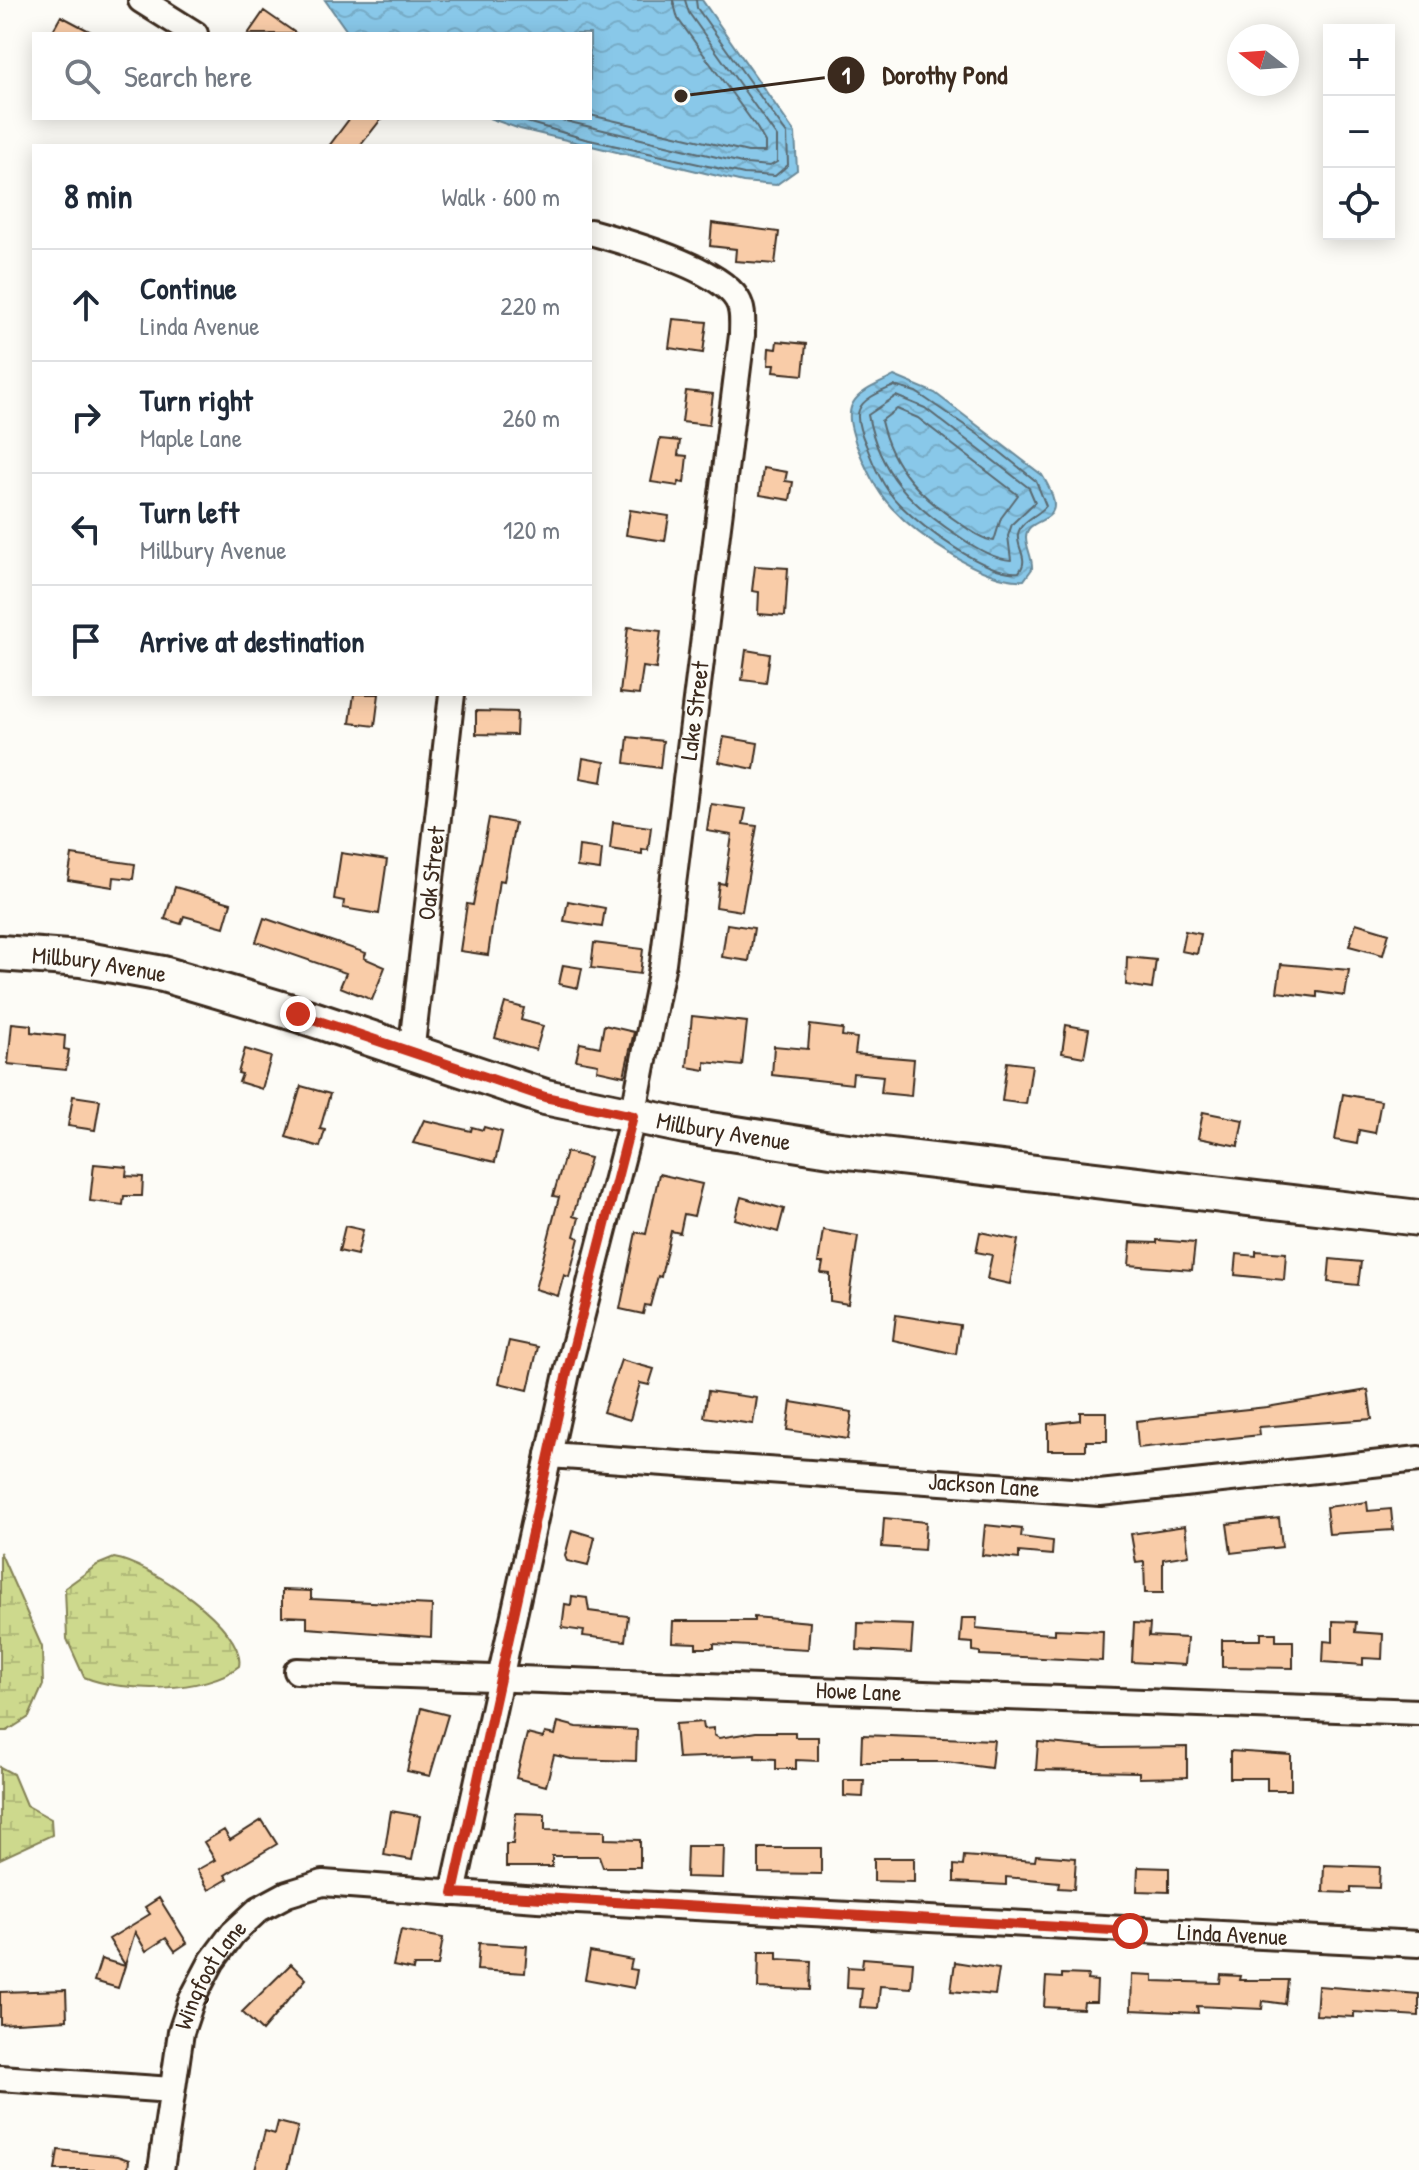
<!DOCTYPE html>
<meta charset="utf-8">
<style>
:root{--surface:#fff;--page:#f6f6f7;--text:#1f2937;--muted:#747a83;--line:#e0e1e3}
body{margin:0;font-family:"Patrick Hand",sans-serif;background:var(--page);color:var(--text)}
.controls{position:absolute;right:24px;top:24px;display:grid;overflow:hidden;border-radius:0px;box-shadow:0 4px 20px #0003}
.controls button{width:72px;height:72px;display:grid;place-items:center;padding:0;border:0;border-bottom:2px solid var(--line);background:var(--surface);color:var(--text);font:40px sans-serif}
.compass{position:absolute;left:1227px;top:24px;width:72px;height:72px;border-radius:50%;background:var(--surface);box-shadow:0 4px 20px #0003;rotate:287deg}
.stop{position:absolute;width:24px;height:24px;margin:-18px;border:6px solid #c8321e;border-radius:50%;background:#fff}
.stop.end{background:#c8321e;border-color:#fff;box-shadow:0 2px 8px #0008}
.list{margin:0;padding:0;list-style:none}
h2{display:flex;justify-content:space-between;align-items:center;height:104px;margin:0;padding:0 32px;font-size:34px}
h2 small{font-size:26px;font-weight:400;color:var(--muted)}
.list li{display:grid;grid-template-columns:52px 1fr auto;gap:24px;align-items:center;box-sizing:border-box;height:112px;padding:0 32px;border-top:2px solid var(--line)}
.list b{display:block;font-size:30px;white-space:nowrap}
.list p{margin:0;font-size:26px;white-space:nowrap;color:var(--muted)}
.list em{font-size:26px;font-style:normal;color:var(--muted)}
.icon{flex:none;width:44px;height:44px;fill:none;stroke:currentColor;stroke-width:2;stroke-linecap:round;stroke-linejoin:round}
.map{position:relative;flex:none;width:1419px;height:2170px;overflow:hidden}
.search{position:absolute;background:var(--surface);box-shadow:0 4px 20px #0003;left:32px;top:32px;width:560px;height:88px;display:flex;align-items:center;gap:20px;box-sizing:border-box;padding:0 28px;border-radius:0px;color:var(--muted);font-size:30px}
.panel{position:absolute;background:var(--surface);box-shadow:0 4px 20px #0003;left:32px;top:144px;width:560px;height:552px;border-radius:0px}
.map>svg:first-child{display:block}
</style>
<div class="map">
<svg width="1419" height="2170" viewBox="0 0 1419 2170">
<defs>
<pattern id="wetland-marsh" width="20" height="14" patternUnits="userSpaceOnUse" patternTransform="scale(2)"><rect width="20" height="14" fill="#cdd98d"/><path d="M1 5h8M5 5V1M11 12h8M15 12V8" fill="none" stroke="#b1ba79"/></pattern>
<pattern id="water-waves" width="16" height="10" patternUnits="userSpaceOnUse" patternTransform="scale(2)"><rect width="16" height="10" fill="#89c8e9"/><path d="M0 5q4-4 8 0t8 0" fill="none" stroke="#77acc7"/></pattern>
</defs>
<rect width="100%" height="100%" fill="#fdfcf7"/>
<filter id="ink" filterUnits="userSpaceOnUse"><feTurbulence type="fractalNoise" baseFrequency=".0125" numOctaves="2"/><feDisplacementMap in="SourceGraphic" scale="16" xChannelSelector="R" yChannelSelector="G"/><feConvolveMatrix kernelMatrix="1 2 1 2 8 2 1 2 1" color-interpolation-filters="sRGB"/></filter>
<g filter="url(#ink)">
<path fill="url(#wetland-marsh)" stroke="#848256" stroke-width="2" d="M0,1552l42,95 1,38 -14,32 -22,14h-7z
M114,1558c35,5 133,70 125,108 -32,27 -118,27 -155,11l-17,-38 -2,-51 32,-23z
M0,1767l13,7 13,31 25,14 1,16 -52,24z"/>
<path fill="url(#water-waves)" stroke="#6a8998" stroke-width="2" d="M325,0h377l93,133 2,37 -21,15 -33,-3 -223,-53 -31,-11h101v-84h-241z
M894,376l41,17 107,82c34,55 -15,37 -16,62 0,11 7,21 6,32l-8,11c-40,3 -106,-44 -132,-72 -17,-18 -27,-42 -36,-64 -4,-13 -10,-29 -3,-41 7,-13 29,-20 41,-27z"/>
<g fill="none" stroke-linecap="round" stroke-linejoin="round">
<path stroke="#5a696f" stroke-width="2" d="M590,115l158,37h17v-10l-8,-14 -79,-109 -5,-19
M513,118l72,21 159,35 31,2 13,-11 -1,-31 -90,-126 -1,-8
M553,118l193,46 24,2 7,-4v-25l-88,-124 -4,-13
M894,386l22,6 63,43 57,46 10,25c-8,10 -25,14 -28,28 -2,14 12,25 1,38 -33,4 -97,-45 -120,-68 -16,-16 -25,-38 -33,-59 -4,-9 -11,-25 -7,-35 4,-12 24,-19 35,-24z
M896,396l29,12 104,80 6,14 -23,22 -4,12 3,24c-18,-1 -37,-13 -51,-23 -48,-31 -81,-64 -92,-122z
M897,409l21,9 100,77 -17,23 -7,23c-11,-1 -23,-10 -33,-17 -39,-26 -69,-55 -80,-103z"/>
</g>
<path fill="#f9cca8" stroke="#3b2a1e" stroke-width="2" d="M264,11l33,23h-49z
M61,16l34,18h-44z
M350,118h32l-22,28h-31z
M712,223l67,9 -4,32 -40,-3 1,-12 -26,-3z
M673,319l34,3 -4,31 -34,-5z
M777,341l29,3 -3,31 -30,-3 1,-7h-6l1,-17 7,1z
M686,391l27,3 -4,31 -27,-3z
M660,439l20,2 -2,14 9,1 -3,27 -5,-1 -1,4 -27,-4z
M763,468l24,4 -2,9 8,1 -3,18 -30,-5z
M630,510l39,6 -4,25 -39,-6z
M755,566l33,2 -3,48 -27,-2 1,-22 -7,-1z
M628,627l33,4 -5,38 -13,-2 -4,28 -19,-2z
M746,650l24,4 -4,29 -24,-3z
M354,694h25l-4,32 -25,-3z
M476,711l41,1 -1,23 -40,-1z
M628,737l35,4 -3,27 -35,-5z
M724,737l34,6 -4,26 -35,-7z
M583,758l22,4 -3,20 -22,-4z
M711,804l35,5 -3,15 14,2 -15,85 -26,-4 3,-24 6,1 7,-49 -25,-4z
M489,818l26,5 -11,58 -5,-1 -11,75 -28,-4 7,-47 6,1z
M613,822l38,5 -3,23 -6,-1v5l-32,-5z
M579,846l23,3 -2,21 -23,-3z
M341,853l46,7 -8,54 -36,-6 1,-7 -10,-2z
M72,855l63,9 -2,15 -19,-2 -1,10 -45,-7z
M175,887l56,16 -7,24 -40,-11 -3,8 -16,-5z
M568,901l37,7 -3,19 -38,-6z
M264,918l102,35 -2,5 21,9 -13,33 -32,-13 6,-14 -90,-31z
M1356,923l33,10 -6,22 -34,-9z
M727,924l27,4 -5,33 -27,-4z
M1185,931l16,3 -4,20 -16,-3z
M594,943l49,6 -3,25 -49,-6z
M1127,957l29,3 -4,29 -26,-4z
M1281,964l68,6 -4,26 -28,-4v5l-40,-5z
M563,965l19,3 -4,20 -19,-4z
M505,1003l19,5 -3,12 22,6 -7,24 -41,-12z
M692,1016l55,6 -5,44 -37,-4v8l-18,-3z
M12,1023l19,2v7l34,4 -1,13 5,1 -3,20 -58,-6z
M604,1025l30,7 -10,44 -27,-6 1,-6 -22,-4 4,-17 20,4z
M810,1025l33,4 -1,7 15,2 -2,16 59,5 -3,37 -30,-3 2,-17 -30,-3 -1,11 -80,-9 2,-29 34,3z
M1066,1025l23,4 -5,28 -22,-4z
M245,1049l26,8 -9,32 -23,-7 3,-8 -4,-1z
M1007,1062l25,3 -6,39 -24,-3z
M301,1086l29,8 -10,35 5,1 -5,17 -34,-10z
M1343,1094l38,7 -6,32 -16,-3 -2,14 -22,-4z
M73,1096l27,4 -5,30 -27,-4z
M1203,1112l40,8 -5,26 -40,-8z
M424,1120l47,11 1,-4 11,3 1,-3 18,5 -7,30 -82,-19z
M566,1152l24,6 -17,58 6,2 -5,18 5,2 -10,39 -5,-2 -6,21 -23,-7 24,-92 -6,-1z
M94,1164l33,3 -1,9 17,1 -1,19h-18l-1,9 -33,-4z
M659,1174l43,10 -8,32 -10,-2 -4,19 -9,-2 -10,46 -3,-1 -8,30 -5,-1 -2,9 -23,-5 16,-77 10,2z
M741,1197l43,12 -6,23 -43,-13z
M345,1226l18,4 -6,25 -18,-4z
M823,1230l35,6 -10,68 -18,-3v-27l-9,-1 2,-10h-5z
M980,1232l38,8 -8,44 -23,-5 5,-24 -16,-3z
M1157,1240l38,3 -3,27 -63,-5 2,-23 26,1z
M1256,1251l30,2 -2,27 -49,-5 2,-21 19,2z
M1330,1259l31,3 -3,23 -30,-3z
M896,1315l64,10 -4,29 -63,-14z
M509,1341l29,6 -10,43 -29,-7z
M621,1360l33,9 -5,16 -9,-2 -10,37 -27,-8z
M1368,1390l4,29 -113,8 1,8 -122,13 -2,-27 131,-14z
M708,1391l49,7 -4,26 -49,-7z
M791,1402l61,10 -4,27 -61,-9z
M1080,1412h27v29h-21v9h-38v-26l32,-4z
M1367,1502l1,9 23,-2 2,21 -64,4 -3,-27z
M884,1518l42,4 -2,28 -42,-3z
M1279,1518l3,29 -51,6 -4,-29z
M985,1525l37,4 -1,8 32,4 -1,14 -33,-3v7l-37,-4z
M1185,1526l4,29 -26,4v34h-18l-1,-31 -8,1 -5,-29z
M572,1530l23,7 -7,29 -21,-5 -2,-5z
M282,1590l29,1v8l121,6 -1,32 -124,-9v-11l-25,-1z
M572,1596l15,2 2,13 39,5 -3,25 -42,-5 1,-5 -22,-3 3,-24 6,1z
M754,1617l56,5 -2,27 -94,-5v4h-18v-5l-24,-1 1,-21h81z
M962,1618h15l-1,10 43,4 36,2v-5l48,2 -1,30 -122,-6v-3l-7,-1v-8l-13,-1z
M1333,1621l23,1 -1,10 28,2 -1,25 -19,-1v7l-40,-3 1,-21 9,1z
M858,1623l55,2 -2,28 -54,-3z
M1134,1623l16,1 -1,12 38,2 -2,27 -53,-3z
M1261,1633h15v8h17v27l-71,-1v-27h39z
M421,1708l27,7 -18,61 -23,-5z
M558,1722l19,5 60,3 -1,31 -65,-2 -17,-4 -8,31 -30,-8 11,-44 16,4 2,-5 10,2z
M703,1722l1,7 10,-1v7l5,3 37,-6h39v5h23v24l-22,-1v9h-20v-10l-21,-1v-3l-77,3 -3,-34z
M862,1735l132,5 -3,28 -44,-6h-86z
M1038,1742l66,6 83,-1v30l-48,1v-6l-103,-2z
M1230,1751l61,4v35h-24v-12h-37z
M844,1780h20l-1,17 -19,-1z
M391,1811l29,5 -8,44 -28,-5z
M516,1813l29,1v16l60,1v8l35,1v27h-37l-4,-11h-47v11h-46v-23h7z
M262,1820l15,24 -52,31 3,4 -19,11 -12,-20 18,-10 -11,-18 20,-12 6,10z
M687,1846h37l-1,32 -37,-1z
M759,1848h62v26l-62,-1z
M1036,1855l40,3 -2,31 -16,-1 1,-6 -53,-5v8l-52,-3v-17l9,1 1,-10 71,5z
M874,1858h40v24l-40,-1z
M1324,1865l56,2 -1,21 -28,-1v6l-28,-1z
M1138,1867l31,1v24l-32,-1z
M159,1898l28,45 -12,8 -9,-13 -20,13 -11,-19 -10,33 -16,-26 41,-25 -5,-7z
M401,1930l42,8 -5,28h-24l-1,4 -20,-4z
M479,1943l48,3 -2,27 -48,-3z
M590,1952l42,8 -2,9 7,1 -3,18 -49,-9z
M759,1952h18v7l34,2 -1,29 -52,-2z
M863,1958l50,4 -2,26 -31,-2 -2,22 -18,-1 2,-18 -15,-1 1,-21 14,1z
M101,1959l24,7 -7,22 -24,-7z
M955,1962l44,7 -4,26 -44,-4z
M291,1964l15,15 -44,52 -20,-19z
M1062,1974l26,1 -1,5 10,1 -1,21h-12l-1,7 -39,-2 2,-30 16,1z
M1132,1974l21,1v6l67,2 1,-8 19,1 -1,4h49l-3,24 -22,-3 -1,8 -65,-3 1,7 -67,-3z
M1318,1986l101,8v22l-65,-4v5l-38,-2z
M66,1990l1,30 -67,4v-32z
M278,2122l20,5 -11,43h-32l10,-39 10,3z
M58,2150l59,6 12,4 -1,10h-73z"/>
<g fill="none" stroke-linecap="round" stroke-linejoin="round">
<defs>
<g id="minor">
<path d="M141,0l54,34"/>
<path id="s1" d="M411,1054l41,-360"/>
<path id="s2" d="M549,1455l551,38 319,-34"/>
<path id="s3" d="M297,1671l1122,41"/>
<path id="s4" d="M453,1893l114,-520 66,-257 30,-153 79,-628c0,-12 2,-25 -5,-36 -20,-32 -111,-57 -147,-67"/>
<path d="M0,2078l172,12"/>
<path id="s5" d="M161,2170l20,-138 11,-33 20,-38 21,-28 26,-24 28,-15 36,-11 215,16 881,45"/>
</g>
<g id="secondary">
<path id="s6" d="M0,953l81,6 82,15 135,40 247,83 140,29 146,23 588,69"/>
</g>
</defs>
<use href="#minor" stroke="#3b2a1e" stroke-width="30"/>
<use href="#secondary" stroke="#3b2a1e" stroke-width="40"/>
<use href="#minor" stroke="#fdfcf7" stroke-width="24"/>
<use href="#secondary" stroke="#fdfcf7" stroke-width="34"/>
</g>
</g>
<g fill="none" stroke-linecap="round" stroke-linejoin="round" filter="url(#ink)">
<path stroke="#c8321e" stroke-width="10" d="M298,1014l247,83 88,19 -66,257 -114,520 677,38"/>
</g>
<g text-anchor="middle" stroke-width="8" stroke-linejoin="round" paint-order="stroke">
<g font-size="24" fill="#3b2a1e" stroke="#fdfcf7">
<text dy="8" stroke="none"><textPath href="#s4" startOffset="1208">Lake Street</textPath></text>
<text dy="8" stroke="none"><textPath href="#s1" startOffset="182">Oak Street</textPath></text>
<text dy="8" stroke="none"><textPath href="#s6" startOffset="100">Millbury Avenue</textPath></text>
<text dy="8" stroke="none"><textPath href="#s6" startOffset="748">Millbury Avenue</textPath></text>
<text dy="8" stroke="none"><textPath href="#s2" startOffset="436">Jackson Lane</textPath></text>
<text dy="8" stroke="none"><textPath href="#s3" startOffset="562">Howe Lane</textPath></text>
<text dy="8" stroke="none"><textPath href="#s5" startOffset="1268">Linda Avenue</textPath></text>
<text dy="8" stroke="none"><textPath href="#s5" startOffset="204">Wingfoot Lane</textPath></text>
</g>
</g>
<path fill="none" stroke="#3b2a1e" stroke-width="3" d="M681 96L846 75"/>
<g fill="#3b2a1e" stroke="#fdfcf7" stroke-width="3">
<circle cx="681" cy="96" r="8"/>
<circle cx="846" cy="75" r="20"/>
</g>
<g font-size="24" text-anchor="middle" font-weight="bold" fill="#fff">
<text x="846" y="84">1</text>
</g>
<g font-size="26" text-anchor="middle" font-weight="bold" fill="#3b2a1e" stroke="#fdfcf7" stroke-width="8" stroke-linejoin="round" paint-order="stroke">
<text x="945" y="84">Dorothy Pond</text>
</g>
</svg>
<div class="controls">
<button>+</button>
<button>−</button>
<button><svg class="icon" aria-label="locate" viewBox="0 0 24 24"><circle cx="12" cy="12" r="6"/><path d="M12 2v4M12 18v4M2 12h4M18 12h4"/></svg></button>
</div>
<svg class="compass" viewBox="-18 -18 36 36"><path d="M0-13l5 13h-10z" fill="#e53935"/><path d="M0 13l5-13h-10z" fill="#747a83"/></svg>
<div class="stop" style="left:1130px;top:1931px"></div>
<div class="stop end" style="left:298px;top:1014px"></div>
<div class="search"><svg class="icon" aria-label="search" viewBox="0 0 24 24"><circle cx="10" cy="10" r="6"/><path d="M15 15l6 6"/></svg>Search here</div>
<section class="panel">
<h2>8 min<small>Walk · 600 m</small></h2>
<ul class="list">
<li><svg class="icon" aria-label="ahead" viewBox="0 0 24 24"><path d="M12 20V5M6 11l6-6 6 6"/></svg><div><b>Continue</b><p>Linda Avenue</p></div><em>220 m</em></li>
<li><svg class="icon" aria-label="right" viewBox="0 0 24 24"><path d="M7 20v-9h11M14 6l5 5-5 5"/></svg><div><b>Turn right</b><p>Maple Lane</p></div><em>260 m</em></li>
<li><svg class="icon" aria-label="left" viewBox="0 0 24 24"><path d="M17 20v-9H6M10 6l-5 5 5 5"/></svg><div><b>Turn left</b><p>Millbury Avenue</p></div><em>120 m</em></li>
<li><svg class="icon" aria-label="arrive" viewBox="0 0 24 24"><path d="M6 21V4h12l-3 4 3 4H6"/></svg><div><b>Arrive at destination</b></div></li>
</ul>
</section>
</div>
